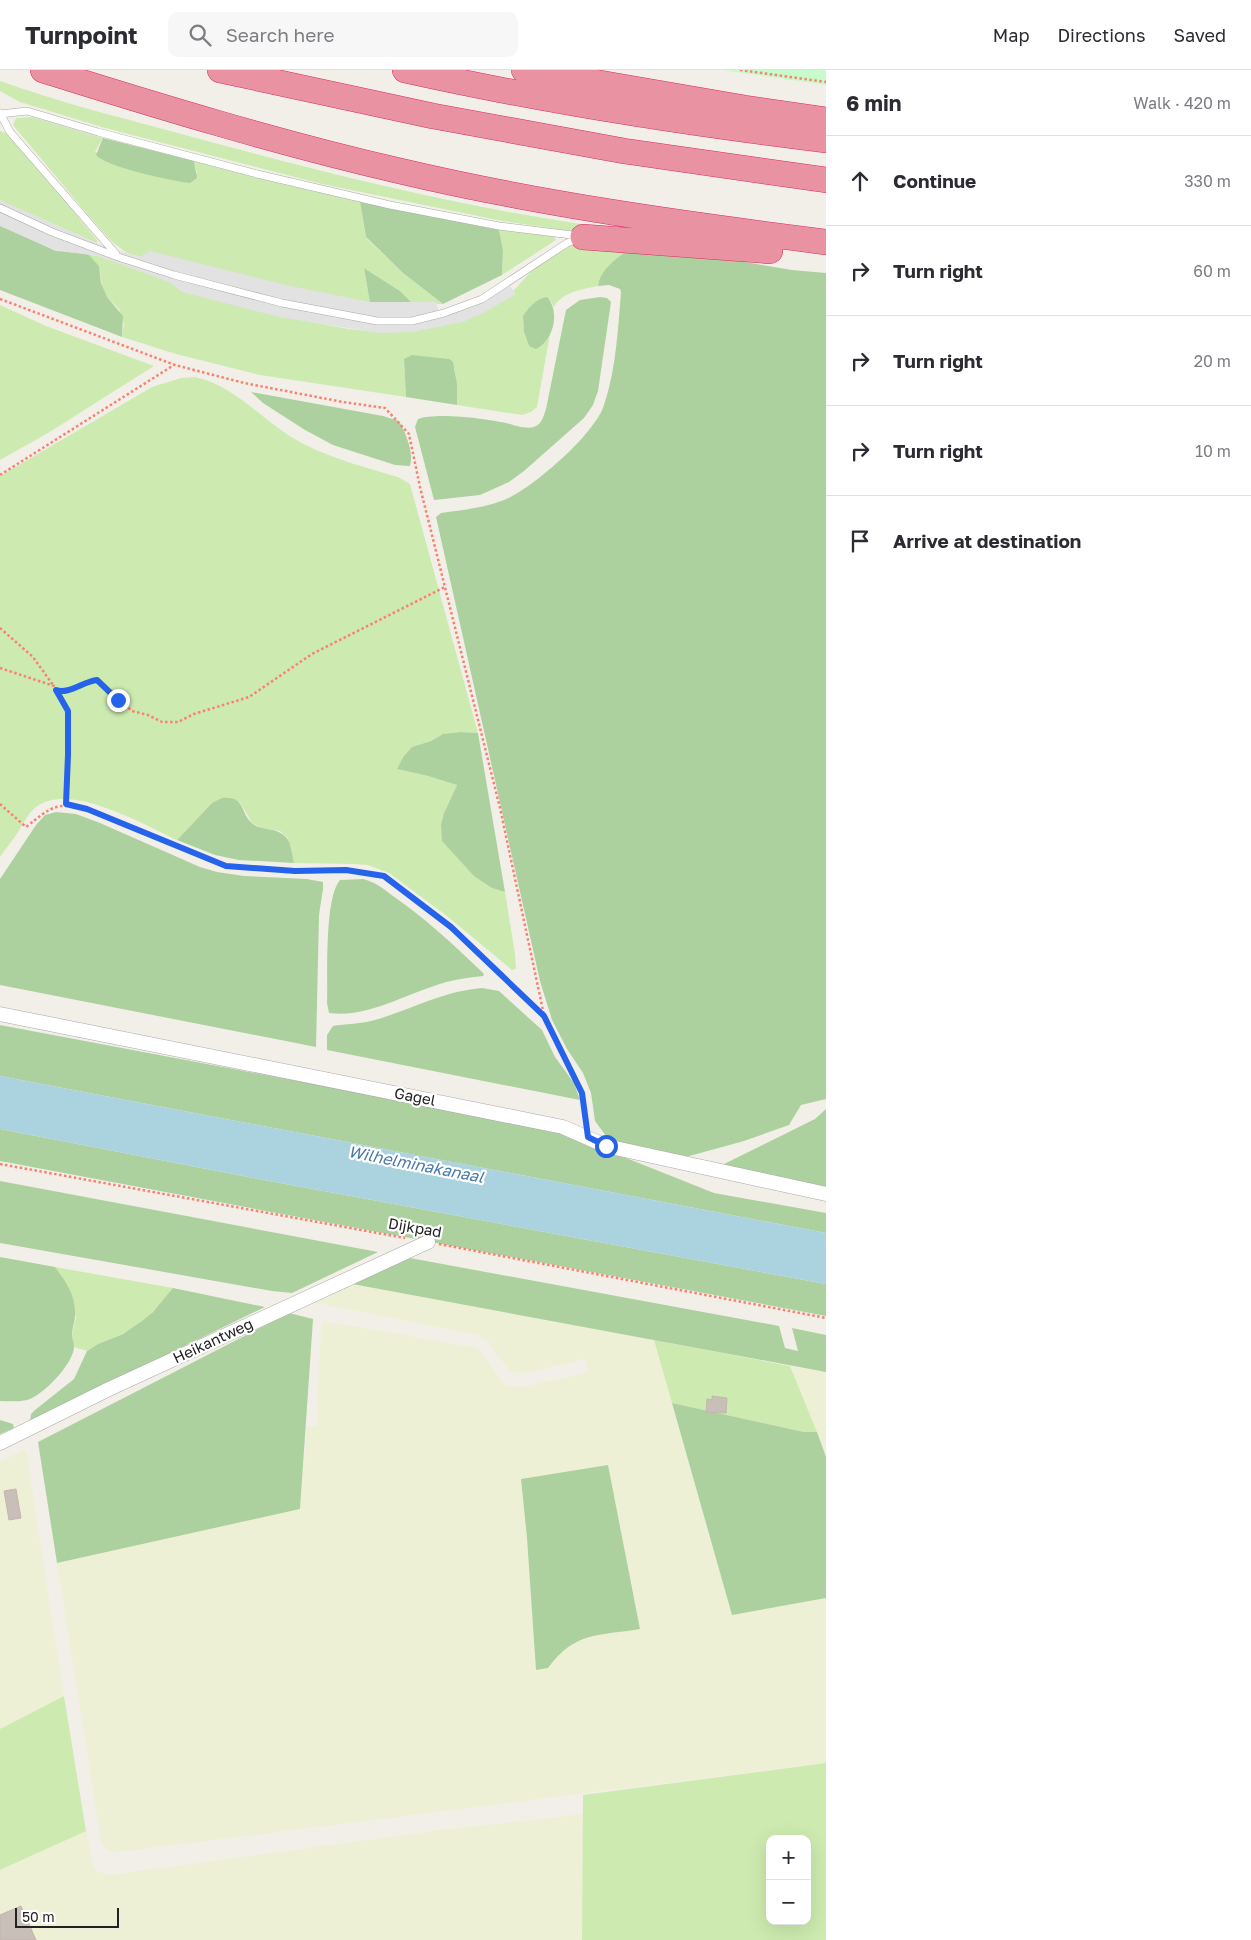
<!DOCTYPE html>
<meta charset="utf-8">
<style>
:root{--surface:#fff;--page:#f7f7f7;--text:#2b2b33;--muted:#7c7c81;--line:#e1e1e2}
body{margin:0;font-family:"Golos Text",sans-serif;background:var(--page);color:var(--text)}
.controls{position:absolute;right:15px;bottom:15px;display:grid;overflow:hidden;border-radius:10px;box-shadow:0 5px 20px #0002}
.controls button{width:45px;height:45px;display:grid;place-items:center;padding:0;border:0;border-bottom:1px solid var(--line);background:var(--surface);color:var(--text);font:25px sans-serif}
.scale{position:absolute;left:15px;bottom:12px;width:104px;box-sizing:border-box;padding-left:5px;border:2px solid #222;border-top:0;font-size:14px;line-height:18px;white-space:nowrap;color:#222;-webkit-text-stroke:4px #fff;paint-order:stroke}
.stop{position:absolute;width:15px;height:15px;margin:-11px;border:4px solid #2563eb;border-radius:50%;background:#fff}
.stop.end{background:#2563eb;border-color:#fff;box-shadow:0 1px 5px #0008}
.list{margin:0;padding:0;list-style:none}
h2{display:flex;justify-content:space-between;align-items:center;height:65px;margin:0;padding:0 20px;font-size:21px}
h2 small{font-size:16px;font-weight:400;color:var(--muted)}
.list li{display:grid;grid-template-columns:32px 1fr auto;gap:15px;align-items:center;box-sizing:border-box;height:90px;padding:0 20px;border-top:1px solid var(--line)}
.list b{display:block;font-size:19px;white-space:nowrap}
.list em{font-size:16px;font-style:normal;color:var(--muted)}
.icon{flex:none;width:28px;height:28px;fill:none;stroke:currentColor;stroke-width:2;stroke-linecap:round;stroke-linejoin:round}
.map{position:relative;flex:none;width:826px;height:1870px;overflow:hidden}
header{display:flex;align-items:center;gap:30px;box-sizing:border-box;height:70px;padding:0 25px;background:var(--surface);border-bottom:1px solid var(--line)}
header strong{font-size:24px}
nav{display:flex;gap:28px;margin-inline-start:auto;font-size:18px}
.search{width:350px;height:45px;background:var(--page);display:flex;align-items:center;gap:12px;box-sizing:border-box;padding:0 18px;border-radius:10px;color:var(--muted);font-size:19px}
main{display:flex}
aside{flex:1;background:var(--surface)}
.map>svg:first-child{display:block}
</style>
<header>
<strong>Turnpoint</strong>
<div class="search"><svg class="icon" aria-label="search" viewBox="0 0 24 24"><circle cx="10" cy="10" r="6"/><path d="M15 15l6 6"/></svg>Search here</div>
<nav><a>Map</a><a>Directions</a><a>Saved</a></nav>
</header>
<main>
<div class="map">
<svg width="826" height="1870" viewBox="0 0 826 1870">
<rect width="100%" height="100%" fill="#f2efe9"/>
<path fill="#eef0d5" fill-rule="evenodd" d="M347,1213l307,57 78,274 94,-16v165l-699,88 -14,1 -9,-4 -3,-7 -18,-113 -26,-165 243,-54 7,-82 11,-2 -1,-24 4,-70 2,-10 155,27 27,37 16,2 67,-14 -3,-14 -59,14 -16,-1 -22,-30 -10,-7 -167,-33zM521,1409l69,158 -20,8 -11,8 -11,15 -12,1 -9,-131z
M790,1296l36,6v85l-9,-25z
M26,1379l38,247 -64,33v-268z
M583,1744l-1,126h-582v-70l86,-39 8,37 3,3 13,4 323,-44z"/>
<path fill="#cdebb0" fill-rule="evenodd" d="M0,11c64,23 131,39 196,57 140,38 282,73 426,92l1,3 -53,-2 -73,-11 -175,-36 -217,-56 -85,-26 -20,-11z
M32,47l71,21 -8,14 102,21 -3,-12 62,17 104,24 6,36 37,35 40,31h-30l-13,-13 -36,-23 6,35 -229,-46 -14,-4 -15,-11 -24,-27 -75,-90 3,-7z
M0,61l6,2 39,44 52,63v3l-97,-42z
M499,160l55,6 2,4 -54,35 1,-25z
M583,173l53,1c-14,11 -36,23 -38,42 -15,3 -36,6 -44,21l-4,-7 -14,2 -13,14 1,16 5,14 13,-2 8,-10 -13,73 -6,5 -9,3 -65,-10 -2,-36 -51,-10 2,38 -146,-22 -84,-21 -54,-17 2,-13 -5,-15 -12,-12 -4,-7 -4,-24 -45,-16 44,6 181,60 70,13 29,3 126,-31 33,-36 33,-19z
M0,235l46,21 108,40 -106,67 -48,27z
M195,307c37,8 63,38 93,58 33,21 73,31 110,42l12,7 68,249 -18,-1 -17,2 -12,7 -19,6 -15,22 31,7 29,9 -13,28 48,75 13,4 10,62 1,15 -4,1 -65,-54 -58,-43 -21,-8 -15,-1 -59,-1 -6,-25 -8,-7 -18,-3 -10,-5 -12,-21 -28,1 -35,37c-32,-15 -108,-59 -141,-33 -8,6 -12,16 -18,25 -5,8 -12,16 -18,25v-381l152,-89 29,-9z
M55,1197l118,21c-13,18 -30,36 -51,46 -12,6 -24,8 -35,17l-13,-4 -2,-12 4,-18z
M654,1270l136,26 27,66h-13l-132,-29z
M64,1626l22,135 -86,39v-141z
M826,1693v177h-244l1,-145zM770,1769h37v82h-37z"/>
<path fill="#add19e" d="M103,68l91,23 3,17 -7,5c-18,-2 -84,-16 -94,-28z
M360,132l139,28 4,20 -1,25 -59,29 -40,-31 -37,-36z
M0,155l56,26 32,3 11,12 2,17 6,14 16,19 -1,21 -122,-47z
M636,174l156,26 34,3v826l-25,6 -12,20 -45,16 -62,17 -70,-14 -17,-23 -4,-28 -8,-20 -16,-24 -15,-29 -12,-39 -104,-464 5,-4c21,-3 43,-5 63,-13 27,-10 92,-67 100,-95 12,-35 14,-76 17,-113l-1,-3 -11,-4 -11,1c2,-19 24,-31 38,-42z
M364,198l36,23 13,13 -43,-1z
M547,227c14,15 6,44 -11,52l-7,-3 -5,-14 -1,-16c6,-9 13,-17 24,-19z
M600,227l7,1 4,4 -13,89 -5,14 -9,13 -60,53 -15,11 -29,13 -46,5 -19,-73 3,-8c20,-7 71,0 92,5 6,2 20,6 26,2 6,-3 8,-11 10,-17l20,-99 14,-10z
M412,285l37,4 4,3 4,22v21l-51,-8 -2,-38z
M251,322l132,24 16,5c7,12 15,32 11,45l-15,-1 -62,-20 -28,-15 -42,-27z
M460,662l18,1 27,159 -13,-4 -18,-12 -32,-35 -1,-16 3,-12 13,-28 -29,-9 -31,-7 7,-13 8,-9 19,-6 12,-7z
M222,728c25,-2 17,15 31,26 10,7 24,3 33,13 5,5 6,18 8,26l-55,-3 -24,-5 -38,-15 35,-37z
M56,742l20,2 24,9 100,44 17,5 27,4 63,3 16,3v7l-4,26 -3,132 -316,-62v-106l36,-54 9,-10z
M363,809c12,3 21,10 30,17 32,22 60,48 88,75l3,3 -1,2c-17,2 -34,4 -49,10 -34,11 -69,32 -105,27l-2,-10c1,-27 -3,-104 13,-123z
M482,918l17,3 43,39 13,27 19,26 6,17 -253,-50v-15l6,-9c12,-2 26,-2 38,-5 38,-10 71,-30 111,-33z
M0,955l556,105 158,63 112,20v20l-826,-157z
M826,1039v78l-108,-20 97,-48z
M0,1059l264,51 562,104v32l-826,-155z
M0,1111l378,71 -86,41 -20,-2 -272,-48z
M399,1186l380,70 6,22 13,3 -6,-23 34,7v37l-479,-89z
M0,1187l55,10c11,15 21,28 20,49 0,6 -3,12 -3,19 0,3 2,7 2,11 1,16 -31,50 -47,54 -8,2 -18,1 -27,1z
M173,1218l92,19 -235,114 1,-7 4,-4 39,-31 13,-28 11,-7 25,-10 19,-13 11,-9z
M289,1243l24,6 -13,190 -243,54 -19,-121z
M672,1333l132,29h13l9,25v141l-94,17z
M0,1350l13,4 1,4 -14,6z
M608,1395l32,164c-41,7 -65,2 -92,39l-12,2 -9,-132 -6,-59z"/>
<path fill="#c8facc" d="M723,0h103v15z"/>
<path fill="#e2e2e2" d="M0,130l103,46 37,11 10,-6 136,34 83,17h67l4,15 35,-11 35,-20 6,8 -31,18 -22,10 -50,10 -34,1 -100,-16 -97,-25 -13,-10 -71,-26 -44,-6 -54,-24z"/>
<path fill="#aad3df" d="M0,1006l826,157v51l-562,-104 -264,-51z"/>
<path fill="#c7bfb8" stroke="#c4b6ab" d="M712,1326l15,2 -1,15 -20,-1 1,-13 5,1z
M16,1419l5,29 -12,2 -5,-29z
M21,1836l15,34h-36v-25z"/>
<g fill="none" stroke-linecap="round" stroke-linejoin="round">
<defs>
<path id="service" d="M0,43l10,19 106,122
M0,44l27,-3 71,21 159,42 133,31 109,21 81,10
M0,138l52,24 66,25 56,18 108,28 95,18h35l32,-8 38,-14 85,-56 13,-5"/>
<path id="minor" d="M0,944l563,113 43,19 220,48
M0,1373l109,-54 319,-147"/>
<path id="motorway" d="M43,0c118,37 236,73 357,101 140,33 283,53 426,71
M220,0l213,46 191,35 202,29
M405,0c139,31 280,53 421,70
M524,0l221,38 81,12
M583,167l187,14"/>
</defs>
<use href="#service" stroke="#a9a9a9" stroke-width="8"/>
<use href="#minor" stroke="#a9a9a9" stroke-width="15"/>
<use href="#motorway" stroke="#dc2a67" stroke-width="26"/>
<path stroke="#fa8072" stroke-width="2.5" stroke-dasharray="2.5 2.5" stroke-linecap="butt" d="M740,0l86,12
M0,229l175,66 69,18 99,19 42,6 24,26 11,53 80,321 44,207
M0,405l174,-110
M0,558l33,29 20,28
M0,598l54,18 14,25v44l-2,49
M56,620c12,5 28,-9 41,-10l35,31 16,4 14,7h16l16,-8 55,-17 63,-43 133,-67
M0,734l26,23c26,-20 28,-25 61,-18l139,56 69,6 52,-1 37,6 67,51 93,88 38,78 4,30
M0,1094l405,74
M439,1174l387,74"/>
<use href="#service" stroke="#fff" stroke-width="7"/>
<use href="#minor" stroke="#fff" stroke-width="14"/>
<use href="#motorway" stroke="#e892a2" stroke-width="25"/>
</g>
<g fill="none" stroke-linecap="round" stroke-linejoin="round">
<path stroke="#2563eb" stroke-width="6" d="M118,630l-21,-20c-13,1 -29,15 -41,10l12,21v44l-2,49 21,5 139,57 69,5 51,-1 38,6 67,51 93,89 38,77 6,44 18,9"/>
</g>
<g text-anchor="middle" stroke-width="4.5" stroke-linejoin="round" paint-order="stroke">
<g font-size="15" fill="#222" stroke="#fff">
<text transform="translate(415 1027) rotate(11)" y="5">Gagel</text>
<text transform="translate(415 1158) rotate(10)" y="5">Dijkpad</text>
<text transform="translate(213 1271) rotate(-25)" y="5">Heikantweg</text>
</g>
<g font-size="16" font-style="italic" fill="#4a7aab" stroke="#fff">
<text transform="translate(416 1094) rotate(11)" y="6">Wilhelminakanaal</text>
</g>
</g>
</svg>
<div class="controls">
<button>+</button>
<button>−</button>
</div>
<div class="scale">50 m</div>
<div class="stop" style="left:606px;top:1076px"></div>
<div class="stop end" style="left:118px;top:630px"></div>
</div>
<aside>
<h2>6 min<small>Walk · 420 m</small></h2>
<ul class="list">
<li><svg class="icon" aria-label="ahead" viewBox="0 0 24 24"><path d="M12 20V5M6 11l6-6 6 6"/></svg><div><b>Continue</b></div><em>330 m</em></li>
<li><svg class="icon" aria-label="right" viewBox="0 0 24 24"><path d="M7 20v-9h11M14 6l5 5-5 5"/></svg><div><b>Turn right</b></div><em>60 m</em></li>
<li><svg class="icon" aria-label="right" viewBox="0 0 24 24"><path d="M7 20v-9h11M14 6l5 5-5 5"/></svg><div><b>Turn right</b></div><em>20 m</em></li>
<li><svg class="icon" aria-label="right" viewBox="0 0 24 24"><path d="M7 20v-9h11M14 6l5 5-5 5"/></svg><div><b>Turn right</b></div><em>10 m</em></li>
<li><svg class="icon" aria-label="arrive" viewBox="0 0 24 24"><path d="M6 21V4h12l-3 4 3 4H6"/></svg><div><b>Arrive at destination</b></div></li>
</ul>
</aside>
</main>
